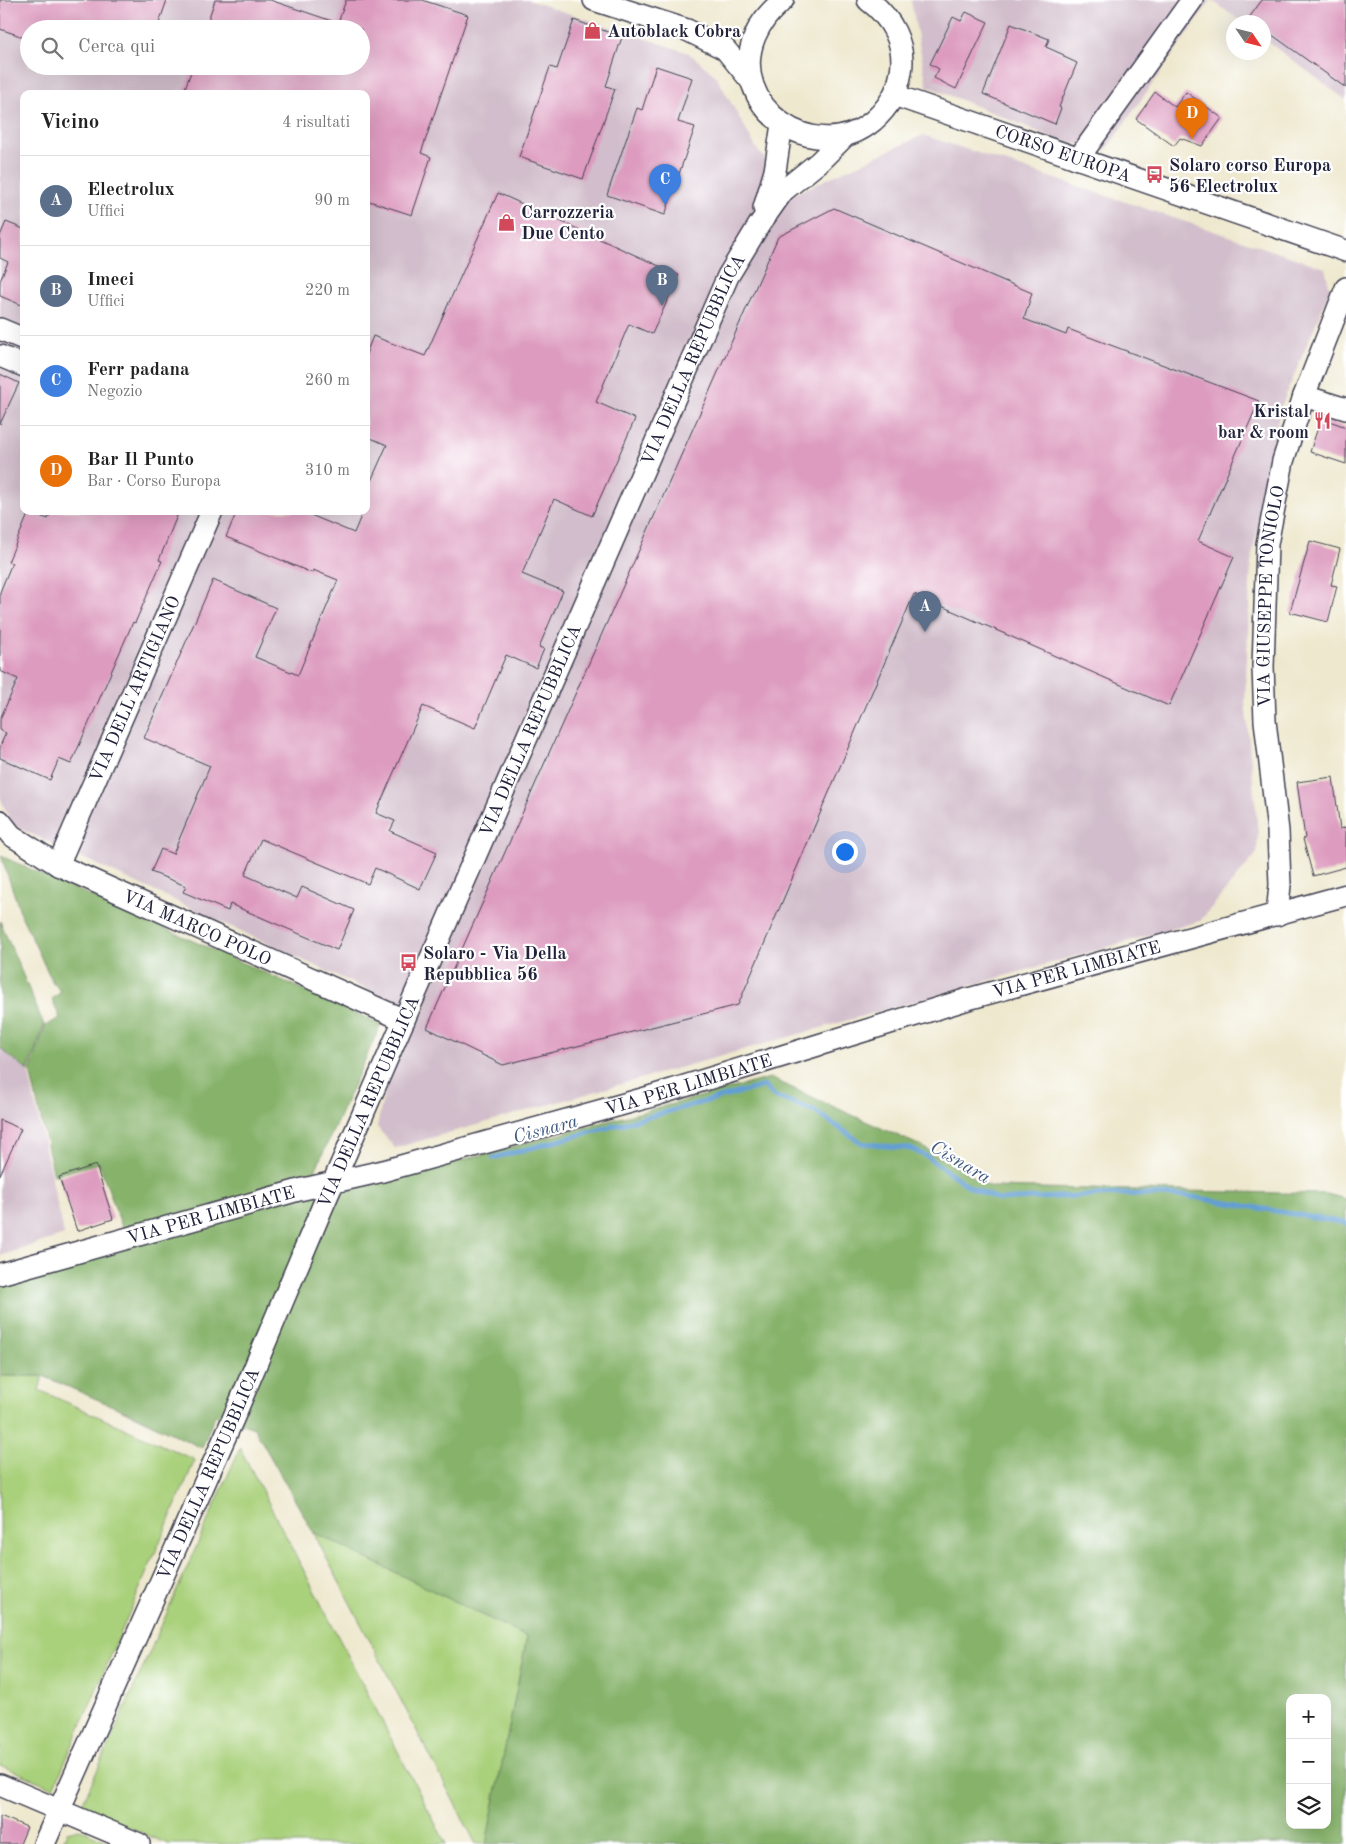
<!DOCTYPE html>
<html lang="it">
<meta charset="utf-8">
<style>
:root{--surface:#fff;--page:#f6f6f6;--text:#222;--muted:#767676;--line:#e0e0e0;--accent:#111827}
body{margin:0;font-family:"Old Standard TT",serif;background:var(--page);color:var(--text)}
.controls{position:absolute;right:15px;bottom:15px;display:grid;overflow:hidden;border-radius:10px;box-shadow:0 5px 20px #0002}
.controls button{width:45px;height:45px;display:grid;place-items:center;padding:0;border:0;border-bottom:1px solid var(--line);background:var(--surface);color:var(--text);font:25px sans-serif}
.compass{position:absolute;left:1226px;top:15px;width:45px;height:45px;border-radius:50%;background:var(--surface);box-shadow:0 5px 20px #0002;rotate:125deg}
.you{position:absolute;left:844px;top:851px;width:18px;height:18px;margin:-12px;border:4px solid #fff;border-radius:50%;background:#1a73e8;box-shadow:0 0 0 8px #1a73e833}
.badge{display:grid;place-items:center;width:32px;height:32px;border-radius:50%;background:var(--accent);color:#fff;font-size:16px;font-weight:700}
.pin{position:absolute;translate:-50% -41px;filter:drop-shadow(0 1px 2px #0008)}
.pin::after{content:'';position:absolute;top:26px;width:18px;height:15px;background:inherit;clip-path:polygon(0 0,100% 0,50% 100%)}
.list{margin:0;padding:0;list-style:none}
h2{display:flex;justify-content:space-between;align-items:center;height:65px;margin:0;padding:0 20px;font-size:21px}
h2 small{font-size:16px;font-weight:400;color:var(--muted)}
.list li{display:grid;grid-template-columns:32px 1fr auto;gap:15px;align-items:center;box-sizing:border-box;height:90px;padding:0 20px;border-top:1px solid var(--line)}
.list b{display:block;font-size:19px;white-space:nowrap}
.list p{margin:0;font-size:16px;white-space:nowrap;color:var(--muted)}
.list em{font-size:16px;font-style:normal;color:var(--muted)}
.icon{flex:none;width:28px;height:28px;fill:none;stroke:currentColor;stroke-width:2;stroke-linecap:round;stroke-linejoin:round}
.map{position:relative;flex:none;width:1346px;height:1844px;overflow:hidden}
.search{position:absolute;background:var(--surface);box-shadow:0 5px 20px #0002;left:20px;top:20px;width:350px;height:55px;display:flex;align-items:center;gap:12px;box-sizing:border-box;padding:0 18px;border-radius:28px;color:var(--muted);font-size:19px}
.panel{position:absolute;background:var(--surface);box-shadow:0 5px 20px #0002;left:20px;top:90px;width:350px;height:425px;border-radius:10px}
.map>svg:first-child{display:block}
</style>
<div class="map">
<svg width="1346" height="1844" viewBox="0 0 1346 1844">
<rect width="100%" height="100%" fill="#fff"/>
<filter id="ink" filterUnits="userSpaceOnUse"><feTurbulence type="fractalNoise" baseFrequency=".02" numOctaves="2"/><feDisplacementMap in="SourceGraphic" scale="10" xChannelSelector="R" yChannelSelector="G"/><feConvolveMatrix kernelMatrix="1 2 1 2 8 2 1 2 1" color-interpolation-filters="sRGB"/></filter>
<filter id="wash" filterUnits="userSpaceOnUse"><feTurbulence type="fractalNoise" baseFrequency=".0096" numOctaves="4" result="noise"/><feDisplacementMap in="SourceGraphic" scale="20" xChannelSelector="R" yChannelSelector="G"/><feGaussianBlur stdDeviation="1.12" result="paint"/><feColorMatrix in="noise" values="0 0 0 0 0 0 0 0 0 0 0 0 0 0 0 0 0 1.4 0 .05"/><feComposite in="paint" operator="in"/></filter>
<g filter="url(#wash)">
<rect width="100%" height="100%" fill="#eee8ce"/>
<path fill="#d1bdcb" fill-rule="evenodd" d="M0,0h528l161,53 27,23 42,75 38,42 127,-58 402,133 5,22 -50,119 -29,153 -6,140 13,130 -1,21 -57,68 -805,227 -18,-21 25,-121 -390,-181 -12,-28zM29,29h332v37h-332zM24,94h342v417h-342z
M911,0h300l-105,150 -45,-9 -134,-55z
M1211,0h135v100l-82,-61v-17h-22z
M0,1048l28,23 36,164 -64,21z"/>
<path fill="#a9d07a" stroke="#66795a" d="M0,1376h43l-4,14 156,70 -141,328 -54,-23z
M240,1448l206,396h-278l-87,-37z
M313,1532l214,105 -41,207h-10z
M79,1829l34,15h-51l5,-12z"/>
<path fill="#86b26a" stroke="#546a52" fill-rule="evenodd" d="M1,856l380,168 -67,149 35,17 421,-112 153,69 68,40 336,7 19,5v645h-860l41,-207 -214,-105 -59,-104 -39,-13 -13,33 -73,-35 -86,-37h-43v-96l127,-39 -28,-78 -45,12 -24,-104 15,-45 15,-8 -8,-19 9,-7 -9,-11 -30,-64zM1290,1698h37v127h-37z
M0,921l44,104 -16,46 -28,-23z"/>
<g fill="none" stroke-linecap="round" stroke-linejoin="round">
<path stroke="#649fd4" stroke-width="5" d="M493,1158l271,-72 10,10 40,15 48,32 49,6 15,7 44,31 29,13 121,-6 67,2 159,27"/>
</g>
<g id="blocks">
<path fill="#dd9bbf" d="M0,0h167l-10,29h-128v10l-29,-10z
M215,0h55l68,23 8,-23h76l46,15 -47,138 10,4 -19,58 -46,-15v-106h-183l10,-28h168v-37h-156z
M1262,0h84v88l-82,-59v-7h-18z
M966,12l22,10 -32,67 -22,-11 5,-9 -9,-5 23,-47 8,4z
M574,20l48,17 -16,49 9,3 -32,90 -64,-22 31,-90 7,2z
M1011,24l38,15 -3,8 18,8v2l13,6 -18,44 2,1 -6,16 -72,-30z
M656,66l36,12 -14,44 17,5 -30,88 -58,-20 30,-87 5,2z
M1155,92l20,15 11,-15 36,26 -20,28 -22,-8 -6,8 -38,-27z
M498,193l181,82 -27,59 -23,-10 -33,78 39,17 -43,97 -38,-17 -32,75 41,17 -24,56 5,2 -8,19 -30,-13 -31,73 -52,-22 -47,107 19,8 -5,10 47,21 -17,37 -45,-21 -7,16 -107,-45 -16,36 52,23 5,-11 52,23 -17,40 -107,-46 -2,7 -45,-19 3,-6 -35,-14 10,-23 12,5 37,-88 -66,-28 69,-158 63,28 -21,49 43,18 40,-95 -25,-10 -1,3 -86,-36 11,-26h64l53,22 9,-22h3v-19l21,-47 -21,-9v-82l7,-18 52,20z
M834,208l198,85 -8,26 42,16 2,-6 191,72 -61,140 36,16 -65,149 -255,-112 -176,411 -235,60 -76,-37 351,-791z
M6,222l18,7v77l-24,-10v-15l8,-19 -8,-4v-22z
M0,374l19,9 -19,41z
M1321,418l25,9v37l-36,-12z
M51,511h128l-20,49 3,1 -27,62 -2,-1 -62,142 -12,-5 -9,21 -50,-22v-12l6,-13 -6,-3v-11l18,-40 -18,-8v-79l12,-29 -4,-1 21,-50 19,7z
M1310,541l30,8 -9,36 6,1 -9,36 -38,-10z
M1333,777l7,52 6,-2v40l-33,9 -10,-37 2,-1 -8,-56z
M0,1120l21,9 -21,46z
M96,1165l17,54 -36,12 -18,-54z
M0,1816l27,11 -7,17h-20z"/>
</g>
</g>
<g filter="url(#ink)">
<use href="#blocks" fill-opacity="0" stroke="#414051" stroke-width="1"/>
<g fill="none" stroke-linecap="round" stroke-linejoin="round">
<defs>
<g id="minor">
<path d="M594,0l93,30 38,19 27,33"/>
<path d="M783,0c-12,11 -22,21 -28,36 -29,70 60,133 118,85 15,-13 25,-29 28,-49 5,-28 -10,-55 -33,-72"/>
<path id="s1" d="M894,95l452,156"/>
<path d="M1078,159l114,-159"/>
<path d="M764,208l11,-37 7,-47"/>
<path d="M0,329l24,10"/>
<path d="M0,356l24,10"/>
<path d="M1304,396l42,13"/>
<path id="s2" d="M0,821l11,14 47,30 346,155"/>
<path id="s3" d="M58,865l154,-354"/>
<path id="s4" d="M1277,915l3,-30 -2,-54 -13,-110 -2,-54 4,-123 16,-83 21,-65 42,-108"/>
<path id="s5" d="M0,1274l299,-84 84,-19 266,-74 319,-98 378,-104"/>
<path d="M0,1785l139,59"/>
<path id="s6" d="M44,1844l189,-425 89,-211 406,-932 31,-51 24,-34 36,-29 26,-26"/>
</g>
</defs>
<use href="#minor" stroke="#414051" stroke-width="24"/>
<use href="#minor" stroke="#fff" stroke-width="21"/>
</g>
</g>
<defs>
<symbol id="shop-bare" viewBox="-9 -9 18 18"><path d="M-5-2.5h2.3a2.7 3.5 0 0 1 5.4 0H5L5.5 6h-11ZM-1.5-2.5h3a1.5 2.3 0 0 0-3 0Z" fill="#d1495b" stroke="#fff" stroke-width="2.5" paint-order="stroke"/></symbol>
<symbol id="bus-bare" viewBox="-9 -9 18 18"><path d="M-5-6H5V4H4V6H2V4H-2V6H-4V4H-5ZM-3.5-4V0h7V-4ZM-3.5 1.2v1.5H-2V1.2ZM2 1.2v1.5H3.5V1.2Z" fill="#d1495b" stroke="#fff" stroke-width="2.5" paint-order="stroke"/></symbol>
<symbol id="restaurant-bare" viewBox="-9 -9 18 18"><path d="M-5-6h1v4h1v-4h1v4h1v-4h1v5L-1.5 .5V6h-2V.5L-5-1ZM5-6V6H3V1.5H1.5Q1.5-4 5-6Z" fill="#d1495b" stroke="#fff" stroke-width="2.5" paint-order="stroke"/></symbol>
</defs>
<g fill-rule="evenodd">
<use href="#shop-bare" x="580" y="18" width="25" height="25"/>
<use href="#bus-bare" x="1142" y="162" width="25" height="25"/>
<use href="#shop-bare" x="494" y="210" width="25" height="25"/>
<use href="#restaurant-bare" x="1310" y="408" width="25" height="25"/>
<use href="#bus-bare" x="396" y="950" width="25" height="25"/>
</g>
<g text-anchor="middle" stroke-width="4.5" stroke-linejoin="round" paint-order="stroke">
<g font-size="18" font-weight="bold" fill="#22223b" stroke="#fff" text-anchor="start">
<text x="607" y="37">Autoblack Cobra</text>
<text x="1169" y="171">Solaro corso Europa<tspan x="1169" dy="21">56 Electrolux</tspan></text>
<text x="521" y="218">Carrozzeria<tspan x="521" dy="21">Due Cento</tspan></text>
<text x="1309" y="417" text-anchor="end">Kristal<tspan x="1309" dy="21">bar &amp; room</tspan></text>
<text x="423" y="959">Solaro - Via Della<tspan x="423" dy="21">Repubblica 56</tspan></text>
</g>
<g font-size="18" fill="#22223b" stroke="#fff">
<text dy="6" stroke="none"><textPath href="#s1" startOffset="179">CORSO EUROPA</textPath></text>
<text dy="6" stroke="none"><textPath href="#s6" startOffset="1620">VIA DELLA REPUBBLICA</textPath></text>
<text dy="6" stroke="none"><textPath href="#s4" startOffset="320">VIA GIUSEPPE TONIOLO</textPath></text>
<text dy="6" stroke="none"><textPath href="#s3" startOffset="192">VIA DELL'ARTIGIANO</textPath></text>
<text dy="6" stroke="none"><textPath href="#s6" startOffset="1215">VIA DELLA REPUBBLICA</textPath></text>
<text dy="6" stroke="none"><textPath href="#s2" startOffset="226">VIA MARCO POLO</textPath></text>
<text dy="6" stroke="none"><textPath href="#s5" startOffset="1119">VIA PER LIMBIATE</textPath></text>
<text dy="6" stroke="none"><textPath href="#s5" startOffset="714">VIA PER LIMBIATE</textPath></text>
<text dy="6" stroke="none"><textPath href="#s6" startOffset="810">VIA DELLA REPUBBLICA</textPath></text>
<text dy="6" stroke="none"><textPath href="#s5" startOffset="219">VIA PER LIMBIATE</textPath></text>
<text dy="6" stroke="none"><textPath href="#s6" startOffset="405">VIA DELLA REPUBBLICA</textPath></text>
</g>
<g font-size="19" font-style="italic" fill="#405a80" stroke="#fff">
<text transform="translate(545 1128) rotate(-15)" y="7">Cisnara</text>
<text transform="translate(961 1161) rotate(31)" y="7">Cisnara</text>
</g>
</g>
</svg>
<div class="controls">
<button>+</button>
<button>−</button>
<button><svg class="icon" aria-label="layers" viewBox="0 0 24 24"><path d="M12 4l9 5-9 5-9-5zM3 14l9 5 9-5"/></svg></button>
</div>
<svg class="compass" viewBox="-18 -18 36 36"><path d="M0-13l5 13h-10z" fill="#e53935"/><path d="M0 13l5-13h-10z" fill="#767676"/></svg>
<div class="you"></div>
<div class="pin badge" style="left:925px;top:632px;background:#5c6f8a">A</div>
<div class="pin badge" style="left:662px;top:306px;background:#5c6f8a">B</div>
<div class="pin badge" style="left:665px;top:205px;background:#3f7fe0">C</div>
<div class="pin badge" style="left:1192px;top:139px;background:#e8710a">D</div>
<div class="search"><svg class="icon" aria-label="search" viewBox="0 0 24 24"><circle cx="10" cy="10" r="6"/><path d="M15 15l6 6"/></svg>Cerca qui</div>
<section class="panel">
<h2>Vicino<small>4 risultati</small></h2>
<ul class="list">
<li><span class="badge" style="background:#5c6f8a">A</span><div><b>Electrolux</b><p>Uffici</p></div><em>90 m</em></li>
<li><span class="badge" style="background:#5c6f8a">B</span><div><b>Imeci</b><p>Uffici</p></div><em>220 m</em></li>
<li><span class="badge" style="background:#3f7fe0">C</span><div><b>Ferr padana</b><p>Negozio</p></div><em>260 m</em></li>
<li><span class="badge" style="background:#e8710a">D</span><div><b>Bar Il Punto</b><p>Bar · Corso Europa</p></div><em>310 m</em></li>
</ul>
</section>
</div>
